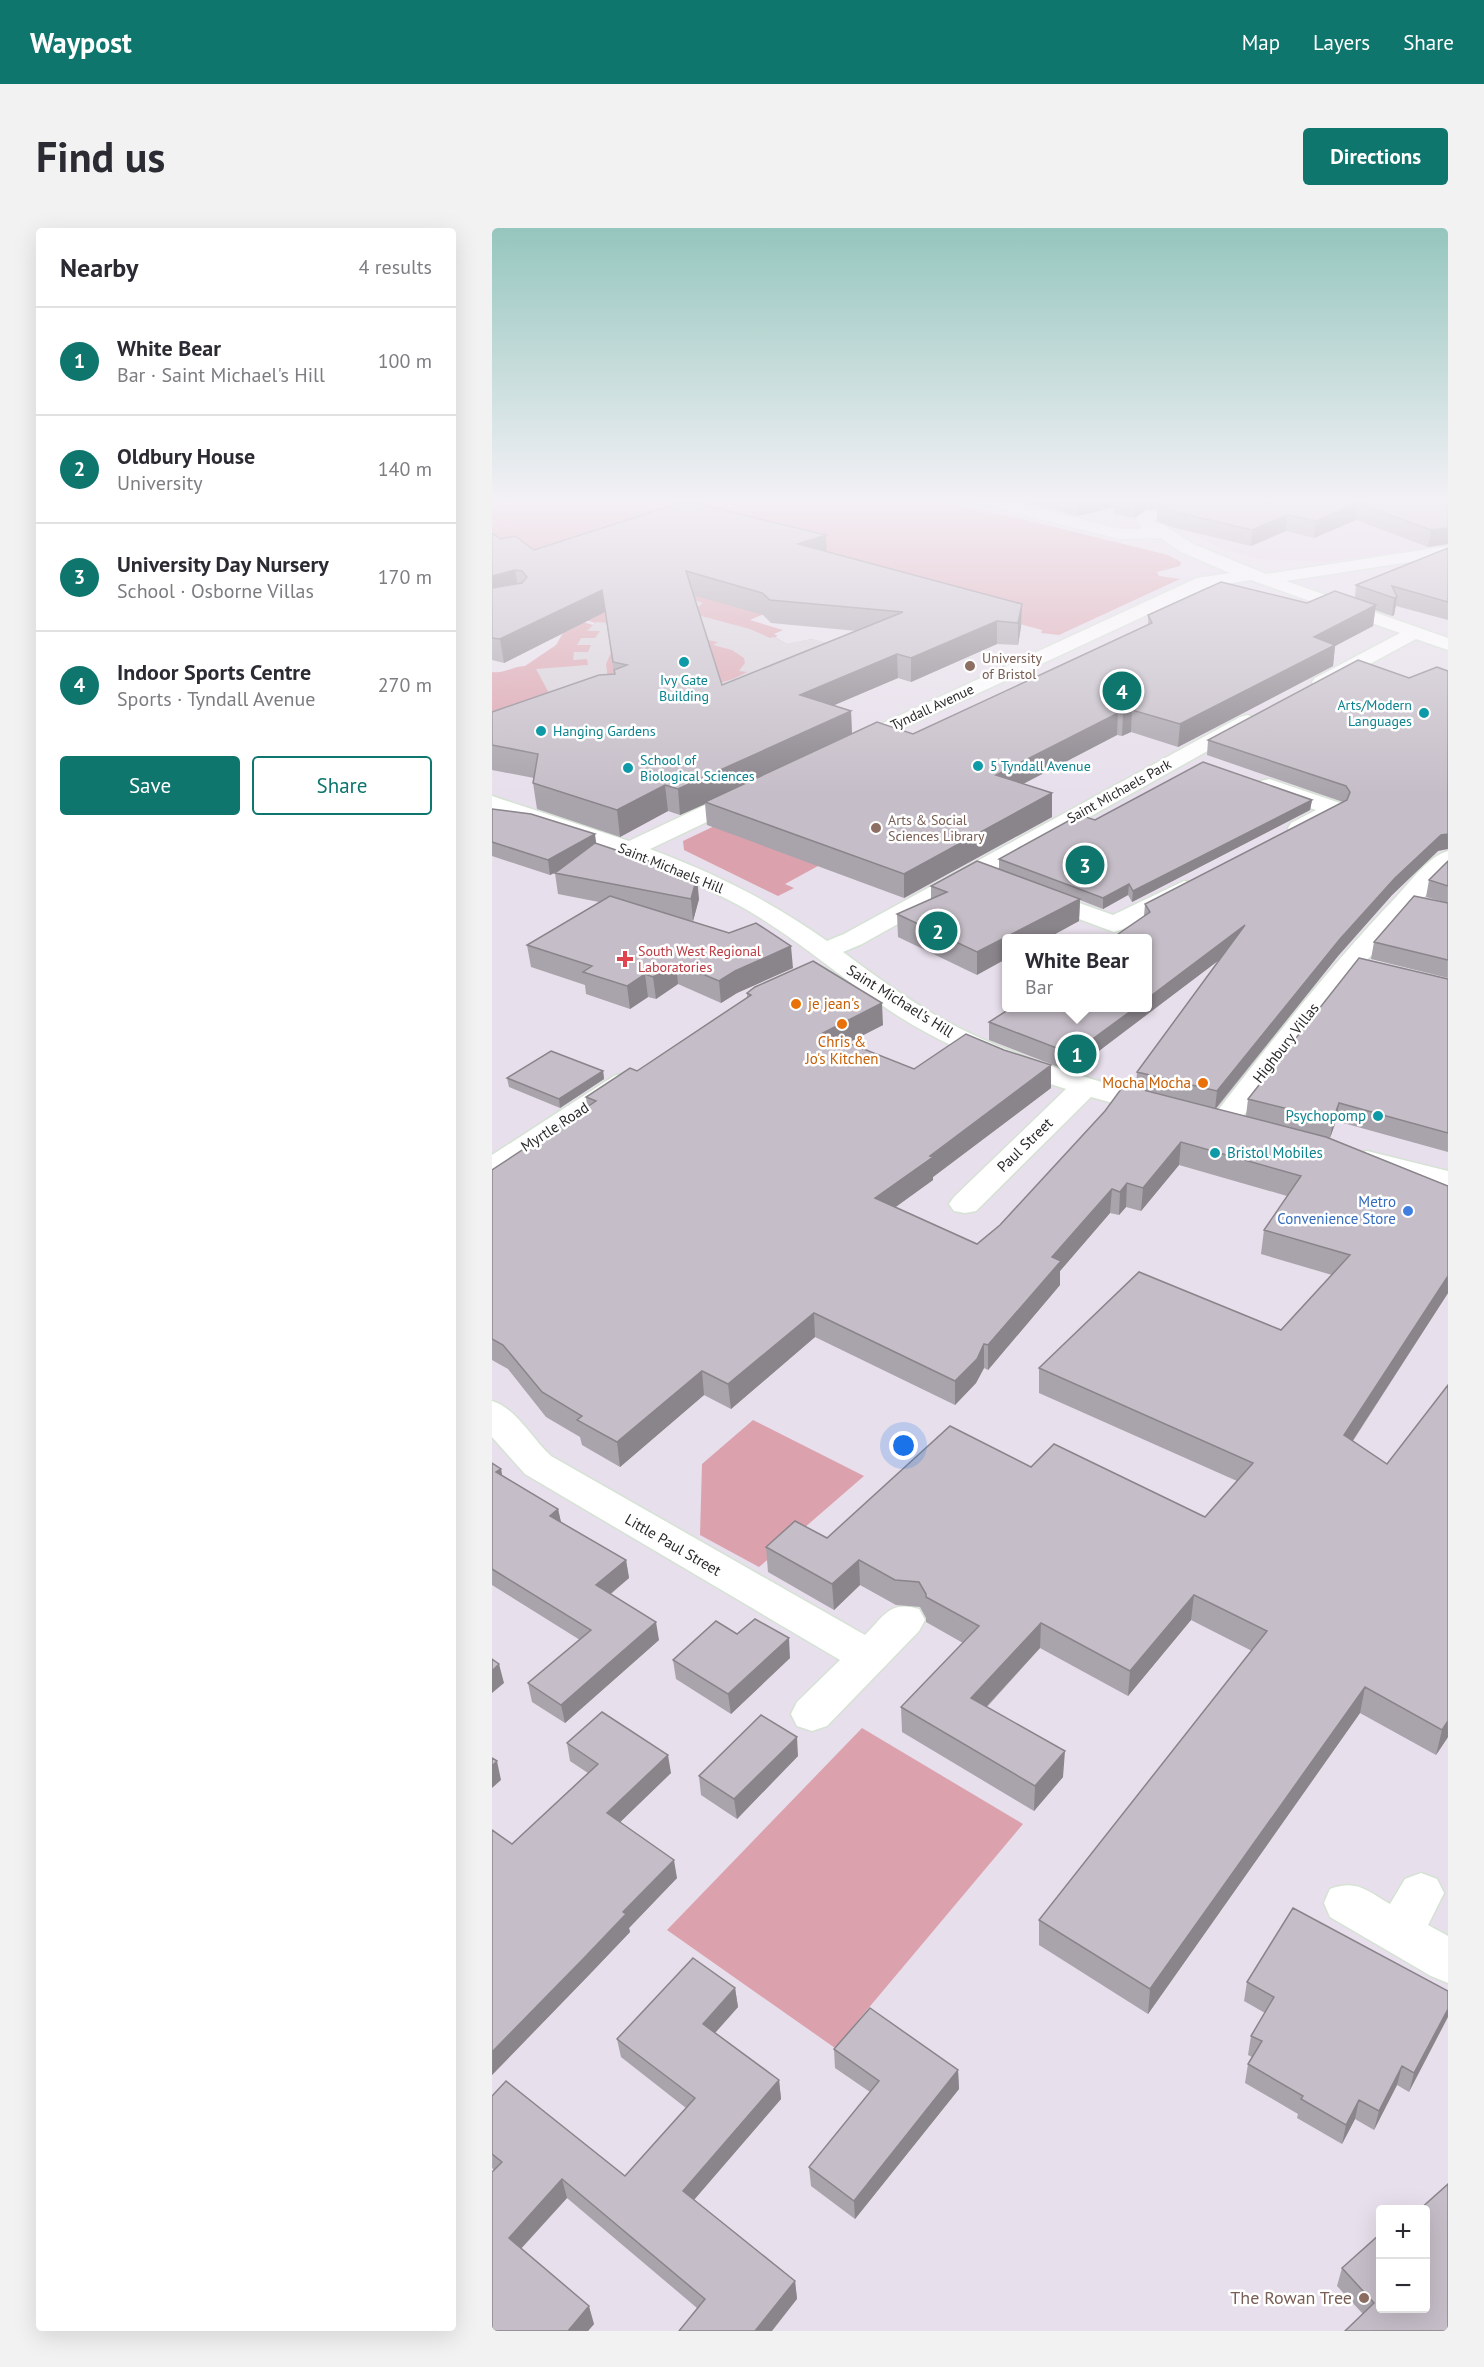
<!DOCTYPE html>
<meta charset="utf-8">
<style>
:root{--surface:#fff;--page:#f2f2f3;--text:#2b2b33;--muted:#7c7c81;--line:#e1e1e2;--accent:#0f766e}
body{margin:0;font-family:"PT Sans",sans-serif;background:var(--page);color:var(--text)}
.controls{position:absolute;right:18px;bottom:18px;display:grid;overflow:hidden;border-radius:6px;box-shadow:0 6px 24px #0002}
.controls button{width:54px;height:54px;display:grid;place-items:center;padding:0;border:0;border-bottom:2px solid var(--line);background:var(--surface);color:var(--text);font:30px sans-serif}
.you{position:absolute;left:412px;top:1218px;width:21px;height:21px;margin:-15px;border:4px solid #fff;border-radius:50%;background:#1a73e8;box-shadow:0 0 0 9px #1a73e833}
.badge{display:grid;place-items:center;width:39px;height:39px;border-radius:50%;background:var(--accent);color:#fff;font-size:20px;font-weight:700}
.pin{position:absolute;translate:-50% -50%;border:3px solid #fff;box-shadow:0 2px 6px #0006}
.popup{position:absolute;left:510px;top:706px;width:150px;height:78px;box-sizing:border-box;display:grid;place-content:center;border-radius:6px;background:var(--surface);filter:drop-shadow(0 2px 4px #0005);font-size:20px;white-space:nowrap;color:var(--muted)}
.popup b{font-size:22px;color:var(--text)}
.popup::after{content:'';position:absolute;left:50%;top:100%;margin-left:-12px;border:12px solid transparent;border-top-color:var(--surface)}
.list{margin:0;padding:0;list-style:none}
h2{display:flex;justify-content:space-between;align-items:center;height:78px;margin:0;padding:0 24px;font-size:26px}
h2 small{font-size:20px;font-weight:400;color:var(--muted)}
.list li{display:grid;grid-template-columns:39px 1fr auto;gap:18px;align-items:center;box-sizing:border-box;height:108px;padding:0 24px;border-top:2px solid var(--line)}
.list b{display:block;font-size:22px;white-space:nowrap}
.list p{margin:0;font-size:20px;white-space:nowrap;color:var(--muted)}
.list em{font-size:20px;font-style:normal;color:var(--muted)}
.actions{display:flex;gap:12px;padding:18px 24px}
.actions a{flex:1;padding:14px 0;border:2px solid var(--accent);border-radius:6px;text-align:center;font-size:21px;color:var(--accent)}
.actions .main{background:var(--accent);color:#fff}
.map{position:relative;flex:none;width:956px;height:2103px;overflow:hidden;border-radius:6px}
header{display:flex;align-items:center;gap:36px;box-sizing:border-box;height:84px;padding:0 30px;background:var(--accent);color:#fff}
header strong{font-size:28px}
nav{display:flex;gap:33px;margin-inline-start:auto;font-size:21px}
.intro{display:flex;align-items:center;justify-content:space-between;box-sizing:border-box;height:144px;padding:0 36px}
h1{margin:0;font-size:42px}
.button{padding:15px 27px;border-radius:6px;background:var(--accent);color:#fff;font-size:21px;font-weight:700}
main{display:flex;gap:36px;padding:0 36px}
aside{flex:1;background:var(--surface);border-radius:6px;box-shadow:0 6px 24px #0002}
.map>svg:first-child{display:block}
</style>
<header>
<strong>Waypost</strong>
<nav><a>Map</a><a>Layers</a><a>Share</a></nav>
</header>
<div class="intro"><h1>Find us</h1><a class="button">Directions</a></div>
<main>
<aside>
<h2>Nearby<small>4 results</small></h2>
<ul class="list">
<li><span class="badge">1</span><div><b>White Bear</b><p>Bar · Saint Michael's Hill</p></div><em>100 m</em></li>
<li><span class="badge">2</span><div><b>Oldbury House</b><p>University</p></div><em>140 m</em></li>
<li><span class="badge">3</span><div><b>University Day Nursery</b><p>School · Osborne Villas</p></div><em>170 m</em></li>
<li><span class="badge">4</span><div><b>Indoor Sports Centre</b><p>Sports · Tyndall Avenue</p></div><em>270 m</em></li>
</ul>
<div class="actions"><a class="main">Save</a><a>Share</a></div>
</aside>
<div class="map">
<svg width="956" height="2103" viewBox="0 0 956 2103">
<rect width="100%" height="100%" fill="#e7dfeb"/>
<path fill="#e6d0ea" d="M683,273h273v44l-121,17 -66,-3 -37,-9 -32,-17 -11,-16z"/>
<path fill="#dba2ad" d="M0,273h445l89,19 142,35 13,7 -1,4 -23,6 2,4 21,3 -121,56 -18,-2 1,-3 -75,-20 -203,4 -14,6 33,10 -9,4 4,2 -3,1 12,7 25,-5 30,9 -21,21 -329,64v-61c13,2 21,-6 33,-6l31,-21 7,-12 20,-11 10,3 2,-2 -64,-22 18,-49 -57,-8z
M290,566l36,72 -33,18 9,4 -16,8 -94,-46 -1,-9z
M261,1192l111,56 -105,91 -59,-32 2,-71z
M370,1500l161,96 -188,224 -168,-118z"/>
<path fill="#d6d1d8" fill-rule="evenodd" d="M191,368l20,7 -13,10 60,16 20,9 4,-1 13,7 25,-5 30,9 -70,35 -223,10 -13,-24 52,-4 -1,-6 -14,1 1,-8h14l3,-7h-14l4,-7h14l5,-7h-13l9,-9 13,1 10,-8 -52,-7zM193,408l33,6 -5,3 19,5 12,8 1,5 -6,8 8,1 -14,7 -17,5 -108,-5 -2,-15 7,-16z"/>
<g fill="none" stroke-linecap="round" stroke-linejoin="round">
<defs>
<path id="minor" d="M487,273h29l112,28h22l-6,-10c5,-7 13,-9 21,-7l2,3 -6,7 9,2 31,20 73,30 182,-28v10l-162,25 162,57v12l-32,-11 -87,47h-14l-3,-4 3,-4 85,-45 -149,-53 -44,7 -349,162 -7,2 -7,-2 -4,-4 4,-4 353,-163 33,-5 -49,-21 -20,-14 -41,1 -139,-35z
M755,487l7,2 3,4 -3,4 -392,219 -19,8c32,24 64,47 99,67 71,39 150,61 228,82l5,6 -5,6 -10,3 -69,-19 -115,114 -11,2 -11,-2 -5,-7 5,-7 112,-108c-61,-19 -121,-42 -174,-77 -51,-34 -97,-75 -150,-105 -78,-43 -165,-68 -250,-97v-14l137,45 110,-52 8,-2 8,2 3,5 -3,5 -105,50c64,24 121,52 177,92l17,-7 396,-217z
M777,551l74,25 3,5 -3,5c-16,8 -34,23 -52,19l-3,-5 3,-5 25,-13 -55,-19 -3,-5 3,-5z
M956,623v20l-80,88 -136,171 -10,3 -10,-3 -5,-6 5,-6c59,-76 118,-152 185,-222 14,-15 32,-40 51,-45z
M692,653l9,2 3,5 -3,5 -70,36 -9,3 -86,-32 -3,-5 3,-5 9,-2 76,27z
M132,845l10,3 4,6 -4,6 -131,86 -11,3v-22l122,-79z
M875,923l81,20v18l-92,-23 -4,-6 4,-6z
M0,1173c24,7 40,38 59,55l314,179c19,-19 25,-35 54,-26l6,11 -6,11 -92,95 -15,5 -15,-5 -6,-12 6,-12 43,-42 -315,-186 -33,-37z
M929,1645l16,6 7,14 -16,32 20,11v47l-17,-7 -101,-59 -6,-14 6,-14c27,-10 37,2 60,15l15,-25z"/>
</defs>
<use href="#minor" stroke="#d5e2d4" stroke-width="3"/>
<use href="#minor" fill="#fff" fill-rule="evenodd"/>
</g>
<path fill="#a9a3ab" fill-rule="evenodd" d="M534,273h422l-20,46 -72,-27 -42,18 -28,-7 -35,15 -80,-19 -14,-6v-11h-12l-11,8 -20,-4 1,-7 -38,9 -47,-12 -1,-2z
M0,305l9,6 33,11 292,1 196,53 -1,23 -3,18 -21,-1 -86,38 -13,-4 -65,27 18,6 1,23h61l235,-110v-9l159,-12 48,-5 1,-13 92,-37v72l-52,-14 -2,9 -2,1 -17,-6 -2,16 -38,20 -2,20 -155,81 -47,-15 -9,4 -5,-1 -94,49 29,33 -148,81 -197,-73 -2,-21 -25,11 -12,-4 -48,26 -83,-28 -4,-26 1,-5 -42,-8v-58l122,-38 -9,-62 -101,51 -12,-3zM201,367l70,20 8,8 86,8 -135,54z
M866,432l80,191 -46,44 -54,61 -122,153 30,7 2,-17 200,-120v173l-112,-31 -6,17 118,48v107l-95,148 95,296 -12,18 -76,-42 -212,301 -109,-69v-25l213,-269 -61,-31 -63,76 -88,-48 -53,59 76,70 -29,34 -132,-79 -1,-25 62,-64 -37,-21v-4l-6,-11 -24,-2 -36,-20 -26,25 -66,-38 -2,-25 61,-9 204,-71 174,50 32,-36 -198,-88v-25l242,-38 51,-55 -71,-21 3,-24 23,-34 -108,-31 -38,46 -15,-4 -7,8 -9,-2 -50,58v14l-72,85 -4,-2 -8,15 -21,22 -140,-68 -84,72 -27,-14 -84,72 -38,-22 -2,-8 -34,-20 -38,-48 -16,-9v-190l95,-64 -1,-9 51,-26 110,-73v-5l136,32 -35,18 66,26 137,19 -118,89v3l-38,27 82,37 23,-19 136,-137 1,-16 82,-112 -148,112 -82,-32v-18l155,-106 1,-12 198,-102 -136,-47 1,-15z
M820,572l-2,10 -178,92 -4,-7 -25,14 -23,-9 -1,21 -33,18h-40l-29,36 -79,-38 -1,-23 34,-15v-13l68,-17v-10l96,-39z
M0,581l105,35 102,55 -6,22 -5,-1 105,48 -56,25 -16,10 -43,-19 -22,15 -8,-2 -18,12 -44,-15 -1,-9 -54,-18 -4,-22 72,-43 -41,-8 -3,-21 -5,2 -58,-19z
M956,633v42l-22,-6 3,-17z
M956,675v75l-77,-19 3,-17z
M111,843l1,8 -44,29 -51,-21 -2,-9z
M0,1235l9,6 1,6 56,34 3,13 65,38 3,18 -18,16 48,46 -94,83 -33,-21 -4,-19 52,-43 -88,-55z
M298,1430l-59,56 -55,-35 -3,-19z
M75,1515l104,30 -51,49 57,56 -48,50 1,4 -41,43 -97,100v-245l20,14 76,-71 -18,-12z
M306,1528l-61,63 -36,-24 -2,-19z
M755,1754l201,9 -39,101 -12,-7 -23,45 -19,-11 -13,25 -45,-26 1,-4 -53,-31 3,-19 4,-7 -4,-2 3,-19 14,-23 -21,-12z
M243,1760l3,19 -23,26 64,47 2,19 -87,101 101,81 2,18 -100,9 -130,-110 -46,51 73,75 -6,7h-96l2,-161 -2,-2v-72l133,80 61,-68 -65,-51 -4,-18z
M342,1821l124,21 1,19 -104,130 -44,-33 -2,-19 61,-75 -35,-24z
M850,2040l38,40 68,23 -85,-17 -26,-28z"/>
<path fill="#8a848b" d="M586,273h37v6l-38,9z
M644,273h9v9l-11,8 1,-16z
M865,275l-1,17 -42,18 2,-17z
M795,287l-1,16 -35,15 1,-16z
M956,300v16l-20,3 3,-17z
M334,307l1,22 -29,-13z
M23,342l4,22 -27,6v-22z
M110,362l3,22 -101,51 -4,-24z
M905,369l-3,18 -2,1 2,-18z
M530,376l-1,23 -3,18v-22z
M884,377l-3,21 -38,20 -2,20 -155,81 2,-23 134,-87z
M505,393v23l-86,38v-24z
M405,426l1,24 -96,41 -2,-24z
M640,482l-1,22 -9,4 1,-22z
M359,483l1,25 -147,66v2l-25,11 -2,-26z
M626,485l-1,22 -121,63v-23z
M173,557l3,26 -48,26 -3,-27z
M560,565v24l-148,81v-24z
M820,572l-2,10 -178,92 1,-11z
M103,606l2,15 -47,26 -2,-15z
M956,606v15l-10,2 -46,44 -54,61 -123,153 2,-18 123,-152 55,-61 46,-43z
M205,649l2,22 -6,22 -2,-22z
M637,656l-1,11 -25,14v-11z
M588,671l-1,22 -33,18h-40v20l-29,16v-23z
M753,697l-2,17 -172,130 1,-18 63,-46h13v-10z
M299,718l2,22 -56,25 -16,10 -2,-22 16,-10z
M184,735l2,21 -22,15 -3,-22z
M153,746l3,23 -18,12 -3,-23z
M390,775l1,22 -59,30 -1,-22z
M559,837v23l-118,89v3l-58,42v-24z
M111,843l1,8 -44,29 -1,-9z
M847,875l-3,18 -6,17 3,-18z
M689,914l-2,23 -38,46 2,-23z
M635,955l-1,24 -7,8 1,-23z
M620,961l-2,24 -50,58v14l-72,85v-25l64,-88z
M956,1048v17l-108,167 4,-25z
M322,1085l1,24 -84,72 -3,-25z
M492,1116v24l-8,15 -21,22v-24z
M210,1143l2,24 -84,72 -3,-25z
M9,1241l3,18 -8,-15z
M66,1281l4,18 -12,-11z
M134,1332l3,18 -30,25 -3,-18z
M367,1332l1,25 -26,25 -2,-26z
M702,1367l-3,25 -63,76 2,-25z
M164,1394l3,18 -94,83 -4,-18z
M549,1395l-1,25 -69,75v-25z
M297,1410l1,20 -59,56 -3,-20z
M7,1436l5,19 -12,10v-22z
M873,1459l-5,26 -212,301 2,-25z
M956,1493v16l-12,18 6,-25z
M305,1509l1,19 -61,63 -3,-20z
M573,1523l-2,26 -29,34 1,-25z
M176,1527l3,18 -61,59 -3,-19z
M5,1533l4,19 -9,8v-22z
M182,1632l3,18 -48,50 1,4 -41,43 -97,100v-23l131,-140z
M243,1760l3,19 -32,36 -3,-19z
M956,1781v8l-39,75 5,-19z
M910,1838l-5,19 -23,45 5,-19z
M466,1842l1,19 -104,130 -1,-18z
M287,1852l2,19 -95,110 -3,-18z
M867,1872l-4,19 -13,25 4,-19z
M70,1951l5,19 -53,58 -5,-18z
M303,2053l2,18 -25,32h-17z
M97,2078l5,18 -6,7h-20z"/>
<path fill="#c5bdc7" stroke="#8a848b" stroke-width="1.5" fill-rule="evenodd" d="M194,273l140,34 -28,9 224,60 -4,19 -21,-2 -86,37 -14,-4 -97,41 51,16 -173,78 -13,-4 -48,25 -84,-27 5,-29 -46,-9v-33l107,-37 16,-1 -1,-4 13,-5 -14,-3 -11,-72 -102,49 -8,-1v-50l30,-5 5,-6 -5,-6 -7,-1 -23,6v-43l9,6 14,-3 19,14zM194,343l76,22 8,7 133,12 -181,73z
M668,273h288v27l-17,2 -74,-27 -41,18 -29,-6 -35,15 -80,-19 -14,-7z
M956,320v54l-56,-16 5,11 -3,1 -38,-13z
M729,354l86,21 28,-12 41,14 -62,32 21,8 -155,79 -48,-14 -9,4 -5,-1 -122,62 56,18 -148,81 -199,-72 172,-80 36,12 239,-111 -4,-8z
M866,432l51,18 28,-11 11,4v163l-7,1 -46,43 -55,61 -123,152 -80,-19 108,-147 -97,73v-59h-37l39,-27 -5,-8 202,-104 3,-8 -4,-6 -138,-46z
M711,534l109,38 -179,91 -4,-7 -26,14 -104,-39 80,-44 16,5z
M0,581l39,5 64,20 -47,26 -56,-18z
M103,615l102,34 -6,22 -136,-26z
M485,633l103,38 -103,53 -80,-38 50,-22 -16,-6z
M956,633v25l-19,-6z
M118,668l119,37 27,-10 35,23 -56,25 -16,10 -43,-18 -23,14 -8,-3 -18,12 -44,-14 9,-6 -65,-21z
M922,668l34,7v57l-74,-18z
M867,730l89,21v154l-109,-30 -6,17 -85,-21z
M321,733l69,42 -59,30 91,36 52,-35 38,16 47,15 -121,91 3,1 -58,41 102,46 23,-19 105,-114 19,-26 202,52 122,49v90l-104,159 43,29 61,-79v336l-6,9 -77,-43 -215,302 -111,-69 228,-289 -73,-36 -64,76 -89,-48 -70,75 94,53 -30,35 -134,-79 78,-81 -53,-29v-3l-7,-12 -24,-2 -36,-20 -27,24 -66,-37 29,-26 32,17 123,-112 81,41 23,-23 151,73 48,-54 -214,-95 100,-96 142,58 69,-75 -86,-25 37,-54 -120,-34 -38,46 -16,-5 -7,9 -8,-3 -60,68 9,4 -73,84 -4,-1 -7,15 -22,22 -141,-68 -86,71 -26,-13 -85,71 -40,-22 5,-4 -40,-24 -39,-47 -11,-6v-169l104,-69 -10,-4 44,-29 7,3 114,-76 -4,-2 8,-6z
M519,780h124l-63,46 -83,-32z
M59,823l52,20 -44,28 -52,-21z
M0,1235l9,6 -5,3 62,37 -8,7 76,44 -30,25 60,37 -95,83 -33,-22 63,-53 -99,-61z
M263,1391l34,19 -61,56 -55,-34 43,-39 21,13z
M0,1431l7,5 -7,7z
M110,1484l66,43 -61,58 67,47 -51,52 3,2 -41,43 -93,95v-222l20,14 86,-80 -31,-21z
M269,1487l36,22 -63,62 -35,-23z
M0,1530l5,3 -5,5z
M801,1680l155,83v18l-34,64 -12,-7 -23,45 -20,-11 -13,25 -45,-26 2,-3 -55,-32 14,-23 -11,-5 23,-39 -27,-15z
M201,1730l42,30 -32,36 76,56 -96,111 112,90 -40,50h-76l26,-32 -143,-120 -53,59 80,68 -21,25h-76v-159l10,-10 -10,-8v-58l14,-15 119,95 70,-78 -78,-59z
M378,1780l88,62 -104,131 -45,-34 70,-86 -45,-32z
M956,1956v147h-103l29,-28 -32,-35 37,-33 1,2v71h45v-98h-6z"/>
<linearGradient id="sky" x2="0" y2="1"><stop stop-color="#95c6be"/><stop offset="0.48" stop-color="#f4f1f6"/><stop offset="1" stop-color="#f4f1f6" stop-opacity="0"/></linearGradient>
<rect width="956" height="568" fill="url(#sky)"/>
<g fill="#0f9aa8" stroke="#fff" stroke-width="2">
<circle cx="192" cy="434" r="6"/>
<circle cx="932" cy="485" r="6"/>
<circle cx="49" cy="503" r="6"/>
<circle cx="486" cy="538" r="6"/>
<circle cx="136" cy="540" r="6"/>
<circle cx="886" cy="888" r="6"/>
<circle cx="723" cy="925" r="6"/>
</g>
<g fill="#8d6e63" stroke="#fff" stroke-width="2">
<circle cx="478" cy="438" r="6"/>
<circle cx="384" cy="600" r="6"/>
<circle cx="872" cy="2070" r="6"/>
</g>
<path fill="#e0444e" stroke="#fff" stroke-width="2" d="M130 722h6v6h6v6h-6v6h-6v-6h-6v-6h6z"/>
<g fill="#e8710a" stroke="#fff" stroke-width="2">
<circle cx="304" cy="776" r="6"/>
<circle cx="350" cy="796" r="6"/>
<circle cx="711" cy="855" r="6"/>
</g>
<circle fill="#3f7fe0" stroke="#fff" stroke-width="2" cx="916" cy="983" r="6"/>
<g text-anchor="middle" stroke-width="5" stroke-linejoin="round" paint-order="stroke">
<g font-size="14" fill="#785e54" stroke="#fff" text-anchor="start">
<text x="490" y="435">University<tspan x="490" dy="16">of Bristol</tspan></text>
<text x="396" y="597">Arts &amp; Social<tspan x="396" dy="16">Sciences Library</tspan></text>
</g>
<g font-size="14" fill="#0d838f" stroke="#fff" text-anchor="start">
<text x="192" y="457" text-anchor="middle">Ivy Gate<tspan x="192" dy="16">Building</tspan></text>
<text x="920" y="482" text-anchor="end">Arts/Modern<tspan x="920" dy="16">Languages</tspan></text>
<text x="61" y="508">Hanging Gardens</text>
<text x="148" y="537">School of<tspan x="148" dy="16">Biological Sciences</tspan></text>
<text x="498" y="543">5 Tyndall Avenue</text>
</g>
<g font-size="14" fill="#2b2b2b" stroke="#fff">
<text transform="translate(440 479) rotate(-25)" y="5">Tyndall Avenue</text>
<text transform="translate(627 563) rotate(-29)" y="5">Saint Michaels Park</text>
<text transform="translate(179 640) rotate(22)" y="5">Saint Michaels Hill</text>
</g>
<g font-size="14" fill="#be3a42" stroke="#fff" text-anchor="start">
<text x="146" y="728">South West Regional<tspan x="146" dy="16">Laboratories</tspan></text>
</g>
<g font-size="15" fill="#2b2b2b" stroke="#fff">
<text transform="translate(408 773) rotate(32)" y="5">Saint Michael's Hill</text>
<text transform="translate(794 815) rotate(-52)" y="5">Highbury Villas</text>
<text transform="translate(63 899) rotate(-33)" y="5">Myrtle Road</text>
<text transform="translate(533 917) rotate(-44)" y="5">Paul Street</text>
<text transform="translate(181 1317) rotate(30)" y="5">Little Paul Street</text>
</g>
<g font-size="15" fill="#c56008" stroke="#fff" text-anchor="start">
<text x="316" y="781">je jean's</text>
<text x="350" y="819" text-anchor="middle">Chris &amp;<tspan x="350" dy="17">Jo's Kitchen</tspan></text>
<text x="699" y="860" text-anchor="end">Mocha Mocha</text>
</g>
<g font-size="15" fill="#0d838f" stroke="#fff" text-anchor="end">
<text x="874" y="893">Psychopomp</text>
<text x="735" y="930" text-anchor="start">Bristol Mobiles</text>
</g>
<g font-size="15" fill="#366cbe" stroke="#fff" text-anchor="end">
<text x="904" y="979">Metro<tspan x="904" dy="17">Convenience Store</tspan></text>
</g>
<g font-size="18" fill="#785e54" stroke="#fff" text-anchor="end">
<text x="860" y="2076">The Rowan Tree</text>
</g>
</g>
</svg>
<div class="controls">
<button>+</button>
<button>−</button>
</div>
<div class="you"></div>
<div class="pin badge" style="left:585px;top:826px">1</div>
<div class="popup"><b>White Bear</b>Bar</div>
<div class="pin badge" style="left:446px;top:703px">2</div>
<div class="pin badge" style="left:593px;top:637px">3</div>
<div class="pin badge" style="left:630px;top:463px">4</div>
</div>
</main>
